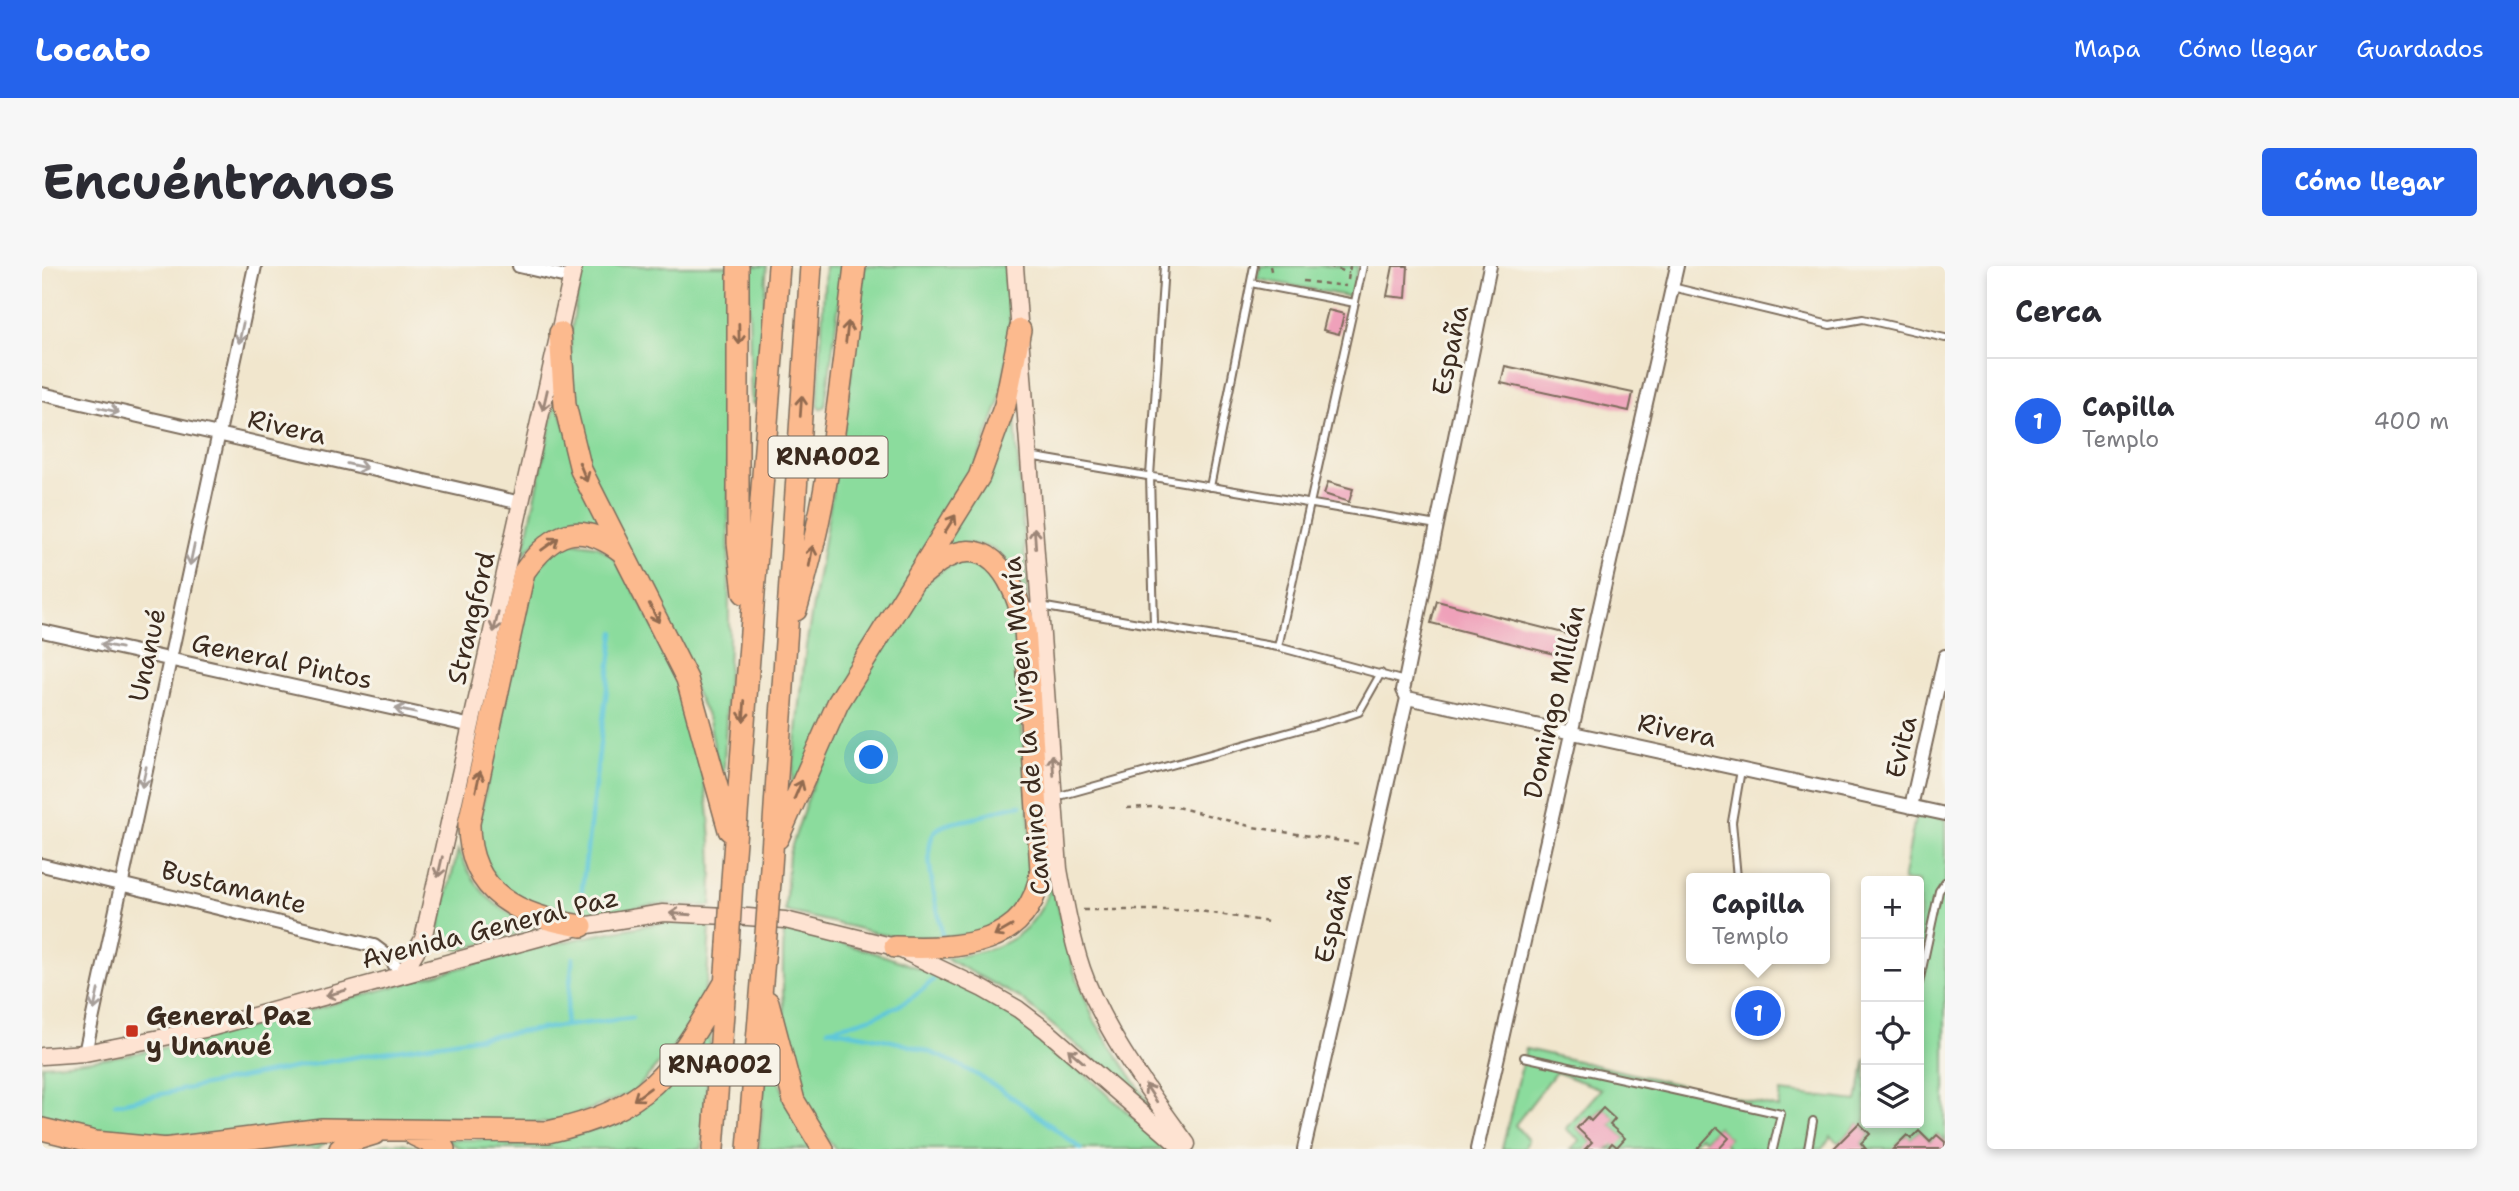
<!DOCTYPE html>
<html lang="es">
<meta charset="utf-8">
<style>
:root{--surface:#fff;--page:#f7f7f7;--text:#2b2b33;--muted:#7c7c81;--line:#e1e1e2;--accent:#2563eb}
body{margin:0;font-family:"Shantell Sans",sans-serif;background:var(--page);color:var(--text)}
.controls{position:absolute;right:21px;bottom:21px;display:grid;overflow:hidden;border-radius:7px;box-shadow:0 4px 10px #0003}
.controls button{width:63px;height:63px;display:grid;place-items:center;padding:0;border:0;border-bottom:2px solid var(--line);background:var(--surface);color:var(--text);font:35px sans-serif}
.you{position:absolute;left:830px;top:492px;width:24px;height:24px;margin:-18px;border:5px solid #fff;border-radius:50%;background:#1a73e8;box-shadow:0 0 0 10px #1a73e833}
.badge{display:grid;place-items:center;width:46px;height:46px;border-radius:50%;background:var(--accent);color:#fff;font-size:23px;font-weight:700}
.pin{position:absolute;translate:-50% -50%;border:4px solid #fff;box-shadow:0 2px 7px #0006}
.popup{position:absolute;left:1644px;top:607px;width:144px;height:91px;box-sizing:border-box;display:grid;place-content:center;border-radius:7px;background:var(--surface);filter:drop-shadow(0 2px 5px #0005);font-size:23px;white-space:nowrap;color:var(--muted)}
.popup b{font-size:26px;color:var(--text)}
.popup::after{content:'';position:absolute;left:50%;top:100%;margin-left:-14px;border:14px solid transparent;border-top-color:var(--surface)}
.list{margin:0;padding:0;list-style:none}
h2{display:flex;justify-content:space-between;align-items:center;height:91px;margin:0;padding:0 28px;font-size:30px}
h2 small{font-size:23px;font-weight:400;color:var(--muted)}
.list li{display:grid;grid-template-columns:46px 1fr auto;gap:21px;align-items:center;box-sizing:border-box;height:126px;padding:0 28px;border-top:2px solid var(--line)}
.list b{display:block;font-size:26px;white-space:nowrap}
.list p{margin:0;font-size:23px;white-space:nowrap;color:var(--muted)}
.list em{font-size:23px;font-style:normal;color:var(--muted)}
.icon{flex:none;width:38px;height:38px;fill:none;stroke:currentColor;stroke-width:2;stroke-linecap:round;stroke-linejoin:round}
.map{position:relative;flex:none;width:1903px;height:883px;overflow:hidden;border-radius:7px}
header{display:flex;align-items:center;gap:42px;box-sizing:border-box;height:98px;padding:0 35px;background:var(--accent);color:#fff}
header strong{font-size:33px}
nav{display:flex;gap:38px;margin-inline-start:auto;font-size:24px}
.intro{display:flex;align-items:center;justify-content:space-between;box-sizing:border-box;height:168px;padding:0 42px}
h1{margin:0;font-size:49px}
.button{padding:18px 32px;border-radius:7px;background:var(--accent);color:#fff;font-size:24px;font-weight:700}
main{display:flex;gap:42px;padding:0 42px}
aside{flex:1;background:var(--surface);border-radius:7px;box-shadow:0 4px 10px #0003}
.map>svg:first-child{display:block}
</style>
<header>
<strong>Locato</strong>
<nav><a>Mapa</a><a>Cómo llegar</a><a>Guardados</a></nav>
</header>
<div class="intro"><h1>Encuéntranos</h1><a class="button">Cómo llegar</a></div>
<main>
<div class="map">
<svg width="1903" height="883" viewBox="0 0 1903 883">
<rect width="100%" height="100%" fill="#f7f3e8"/>
<filter id="ink" filterUnits="userSpaceOnUse"><feTurbulence type="fractalNoise" baseFrequency=".0143" numOctaves="2"/><feDisplacementMap in="SourceGraphic" scale="14" xChannelSelector="R" yChannelSelector="G"/><feConvolveMatrix kernelMatrix="1 2 1 2 8 2 1 2 1" color-interpolation-filters="sRGB"/></filter>
<filter id="wash" filterUnits="userSpaceOnUse"><feTurbulence type="fractalNoise" baseFrequency=".00686" numOctaves="4" result="noise"/><feDisplacementMap in="SourceGraphic" scale="28" xChannelSelector="R" yChannelSelector="G"/><feGaussianBlur stdDeviation="1.57" result="paint"/><feColorMatrix in="noise" values="0 0 0 0 0 0 0 0 0 0 0 0 0 0 0 0 0 1.4 0 .05"/><feComposite in="paint" operator="in"/></filter>
<g filter="url(#wash)">
<rect width="100%" height="100%" fill="#f1e6cd"/>
<path fill="#8bdc9d" stroke="#63835e" stroke-width="2" d="M540,0h146l1,378 -6,150 -14,-74 -121,-252 -19,-82 2,-53z
M706,0h19l-12,139 -4,-3z
M783,0h19l-19,140 -5,3 -2,-4z
M822,0h141l6,67 -12,71 -27,71 -182,324 16,-153 41,-240z
M1218,0h98l-6,31 -95,-18z
M514,133l46,127c-34,-8 -59,2 -79,30z
M972,139l14,196c-19,-47 -32,-64 -85,-54z
M530,276l26,4 15,11c71,106 105,222 98,349 -16,0 -33,-2 -49,-2 -26,1 -53,12 -80,12 -56,0 -104,-33 -104,-91l54,-248 20,-26z
M922,294c32,5 35,21 49,47l20,261 -4,20 -15,26 -36,21 -80,3 -113,-27 4,-57 37,-109 19,-39 76,-120 24,-18z
M1874,547l29,6v323l-8,-7 -7,7 -11,-11 -8,8 -5,-4 -9,10 4,4h-35l-5,-6 9,-9 -11,-11 -20,20 -8,-7 -9,13h-92l-6,-6 5,-5 -12,-11 -12,13 -5,-4 -9,10 2,3h-86l18,-11 -15,-13 5,-6 -12,-11 -12,13 -4,-4 -10,11 15,14 -3,7h-18l9,-9 -14,-11 35,-40 -45,-17 -41,53 13,15 -3,9h-23l24,-100 253,59 2,-16 76,9 9,-42v64h53v-242h-16z
M416,584c20,44 36,58 79,78l-77,22 -15,-5 -6,-18z
M1010,615l22,90 20,49 58,88 -132,-110 -75,-40c53,-6 92,-21 107,-77z
M619,657l49,2 -3,55 -7,23 -17,33 -49,56 -76,30 -393,17 -42,-2 -81,-13v-59c92,-6 181,-30 269,-55 116,-33 231,-68 350,-87z
M742,664c80,16 161,41 229,87 55,38 105,87 154,132h-332c-53,-66 -55,-139 -51,-219z
M669,760l-9,123h-240l-19,-10c127,2 195,8 268,-113z
M726,764c8,51 18,75 45,119h-54z
M289,872l-14,11h-64z
M345,877h15l23,6h-56z"/>
<g fill="none" stroke-linecap="round" stroke-linejoin="round">
<path stroke="#5ec7da" stroke-width="4.5" d="M539,631l33,-265
M900,671c-1,-24 -26,-95 -3,-109 11,-7 23,-6 36,-10 16,-5 28,-11 46,-13
M523,759l8,-67
M790,762c38,-8 74,-20 101,-48
M786,763c38,6 78,13 114,28 50,22 97,59 139,92
M73,838c172,-38 343,-67 517,-86"/>
</g>
<g id="blocks">
<path fill="#efa1ba" d="M1351,0h15l-2,32 -19,-2z
M1286,44l16,4 -5,20 -16,-4z
M1463,100l128,27 -4,18 -128,-28z
M1286,216l25,7 -4,13 -25,-8z
M1395,335l134,34 -5,22 -135,-34z
M1561,842l12,11 -5,6 15,13 -8,9 -5,-4 -5,6h-22l7,-7 -15,-14 10,-11 4,4z
M1817,857l11,11 -9,9 5,6h-33z
M1675,861l12,11 -10,11h-22z
M1877,865l11,11 7,-7 8,7v7h-52l14,-14 4,4z"/>
</g>
</g>
<g filter="url(#ink)">
<use href="#blocks" fill-opacity="0" stroke="#7b6c5b" stroke-width="2"/>
<g fill="none" stroke-linecap="round" stroke-linejoin="round">
<defs>
<path id="lane" d="M1209,17l104,20
M1630,21l158,38 33,-6 82,19
M987,190l408,69
M1168,221l44,-221
M981,341l17,-1 238,41 127,34
M1112,358l-4,-148 14,-210
M1236,381l85,-381
M1014,531l288,-80 15,-5 22,-39
M1695,612l-5,-56 9,-52
M1877,717l20,-92 6,-9
M1482,791l257,57 -8,35
M1766,883l5,-28"/>
<path id="street" d="M477,0l52,12
M1448,0l-85,415 -2,9 4,8c180,37 359,77 538,116
M0,128l479,109
M0,365l430,95
M1869,541l34,-151
M0,599l332,81 16,12 12,17
M43,787l170,-787
M1262,883l103,-451
M1435,883l200,-883"/>
<path id="secondary" d="M973,0l44,603c6,33 12,67 23,100 22,63 66,121 105,175
M360,709l21,-36 151,-673
M0,790l43,-3 125,-25 372,-102 81,-13 85,4 37,3 110,27 88,42 35,20 29,22 136,118"/>
<path id="highway" d="M696,0v276l6,51
M518,67l5,72 16,65 106,209 42,151
M754,344c34,-111 45,-230 59,-344
M736,572l60,-135 141,-226 26,-72 15,-75
M690,614l47,-614
M728,616l41,-616
M540,660c-60,-9 -114,-31 -113,-103l55,-251c29,-41 55,-52 97,-21
M853,681c64,2 135,1 146,-77l-16,-241c-8,-41 -32,-101 -85,-68 -9,6 -17,14 -26,20
M726,736l26,99 29,48
M0,863l53,13 72,7
M372,869l30,14
M121,883l159,-20 226,3c106,-23 126,-64 178,-151
M298,883l14,-9 20,-6
M671,883l15,-204
M706,883l17,-202"/>
</defs>
<use href="#lane" stroke="#7b6c5b" stroke-width="10"/>
<use href="#street" stroke="#7b6c5b" stroke-width="16"/>
<use href="#secondary" stroke="#7b6c5b" stroke-width="19"/>
<use href="#highway" stroke="#7b6c5b" stroke-width="24"/>
<path stroke="#7b6c5b" stroke-width="2.5" stroke-dasharray="5 5" stroke-linecap="butt" d="M1228,0l2,9
M1287,0l20,7
M1306,14l2,-14
M1261,15l43,5
M1085,542l46,-2 80,21 107,17
M1041,644h110l76,12"/>
<use href="#lane" stroke="#fff" stroke-width="6"/>
<use href="#street" stroke="#fff" stroke-width="12"/>
<use href="#secondary" stroke="#fee3d2" stroke-width="16"/>
<use href="#highway" stroke="#fcba8e" stroke-width="21"/>
<defs>
<path id="highway-bridge" d="M686,679l4,-65
M723,681l5,-65"/>
</defs>
<use href="#highway-bridge" stroke="#7b6c5b" stroke-width="24" stroke-linecap="butt"/>
<use href="#highway-bridge" stroke="#fcba8e" stroke-width="21"/>
</g>
<defs><path id="oneway-shaft" d="M-6 0H5M1.5-3L5.5 0L1.5 3" fill="none" stroke-width="1.6" stroke-linecap="round" stroke-linejoin="round" transform="scale(1.75)"/></defs>
<g stroke="#926b50">
<use href="#oneway-shaft" transform="translate(805 66) rotate(-83)"/>
<use href="#oneway-shaft" transform="translate(697 68) rotate(89)"/>
<use href="#oneway-shaft" transform="translate(759 140) rotate(-86)"/>
<use href="#oneway-shaft" transform="translate(541 206) rotate(68)"/>
<use href="#oneway-shaft" transform="translate(908 258) rotate(-58)"/>
<use href="#oneway-shaft" transform="translate(508 278) rotate(-36)"/>
<use href="#oneway-shaft" transform="translate(769 290) rotate(-80)"/>
<use href="#oneway-shaft" transform="translate(612 347) rotate(63)"/>
<use href="#oneway-shaft" transform="translate(702 445) rotate(94)"/>
<use href="#oneway-shaft" transform="translate(436 515) rotate(-78)"/>
<use href="#oneway-shaft" transform="translate(756 524) rotate(-67)"/>
<use href="#oneway-shaft" transform="translate(961 665) rotate(150)"/>
<use href="#oneway-shaft" transform="translate(600 828) rotate(144)"/>
</g>
<g stroke="#a79f9a">
<use href="#oneway-shaft" transform="translate(199 67) rotate(102)"/>
<use href="#oneway-shaft" transform="translate(67 144) rotate(13)"/>
<use href="#oneway-shaft" transform="translate(315 200) rotate(13)"/>
<use href="#oneway-shaft" transform="translate(150 289) rotate(102)"/>
<use href="#oneway-shaft" transform="translate(69 380) rotate(-168)"/>
<use href="#oneway-shaft" transform="translate(363 445) rotate(-168)"/>
<use href="#oneway-shaft" transform="translate(102 511) rotate(102)"/>
<use href="#oneway-shaft" transform="translate(54 734) rotate(102)"/>
</g>
<g stroke="#9c8678">
<use href="#oneway-shaft" transform="translate(503 134) rotate(103)"/>
<use href="#oneway-shaft" transform="translate(993 272) rotate(-94)"/>
<use href="#oneway-shaft" transform="translate(454 356) rotate(103)"/>
<use href="#oneway-shaft" transform="translate(1011 499) rotate(-94)"/>
<use href="#oneway-shaft" transform="translate(398 601) rotate(103)"/>
<use href="#oneway-shaft" transform="translate(638 648) rotate(-176)"/>
<use href="#oneway-shaft" transform="translate(294 727) rotate(164)"/>
<use href="#oneway-shaft" transform="translate(1034 790) rotate(-139)"/>
<use href="#oneway-shaft" transform="translate(1109 827) rotate(-123)"/>
</g>
</g>
<rect fill="#c8321e" stroke="#f7f3e8" stroke-width="2.5" x="83" y="758" width="14" height="14" rx="3.5"/>
<g text-anchor="middle" stroke-width="6" stroke-linejoin="round" paint-order="stroke">
<g fill="#f7f3e8" stroke="#73665b" stroke-width="2">
<rect x="726.5" y="170.5" width="119" height="41" rx="5"/>
<rect x="618.5" y="778.5" width="119" height="41" rx="5"/>
</g>
<g font-size="24" font-weight="bold" fill="#3b2a1e">
<text x="786" y="199">RNA002</text>
<text x="678" y="807">RNA002</text>
</g>
<g font-size="26" fill="#3b2a1e" stroke="#f7f3e8">
<text transform="translate(1408 84) rotate(-78)" y="9">España</text>
<text transform="translate(245 161) rotate(13)" y="9">Rivera</text>
<text transform="translate(429 352) rotate(-77)" y="9">Strangford</text>
<text transform="translate(105 389) rotate(-78)" y="9">Unanué</text>
<text transform="translate(240 395) rotate(12)" y="9">General Pintos</text>
<text transform="translate(1512 436) rotate(-77)" y="9">Domingo Millán</text>
<text transform="translate(984 460) rotate(-95)" y="9">Camino de la Virgen María</text>
<text transform="translate(1635 464) rotate(12)" y="9">Rivera</text>
<text transform="translate(1859 481) rotate(-77)" y="9">Evita</text>
<text transform="translate(192 621) rotate(14)" y="9">Bustamante</text>
<text transform="translate(1291 652) rotate(-77)" y="9">España</text>
<text transform="translate(448 662) rotate(-14)" y="9">Avenida General Paz</text>
</g>
<g font-size="26" font-weight="bold" fill="#3b2a1e" stroke="#f7f3e8" text-anchor="start">
<text x="104" y="759">General Paz<tspan x="104" dy="30">y Unanué</tspan></text>
</g>
</g>
</svg>
<div class="controls">
<button>+</button>
<button>−</button>
<button><svg class="icon" aria-label="locate" viewBox="0 0 24 24"><circle cx="12" cy="12" r="6"/><path d="M12 2v4M12 18v4M2 12h4M18 12h4"/></svg></button>
<button><svg class="icon" aria-label="layers" viewBox="0 0 24 24"><path d="M12 4l9 5-9 5-9-5zM3 14l9 5 9-5"/></svg></button>
</div>
<div class="you"></div>
<div class="pin badge" style="left:1716px;top:747px">1</div>
<div class="popup"><b>Capilla</b>Templo</div>
</div>
<aside>
<h2>Cerca<small></small></h2>
<ul class="list">
<li><span class="badge">1</span><div><b>Capilla</b><p>Templo</p></div><em>400 m</em></li>
</ul>
</aside>
</main>
